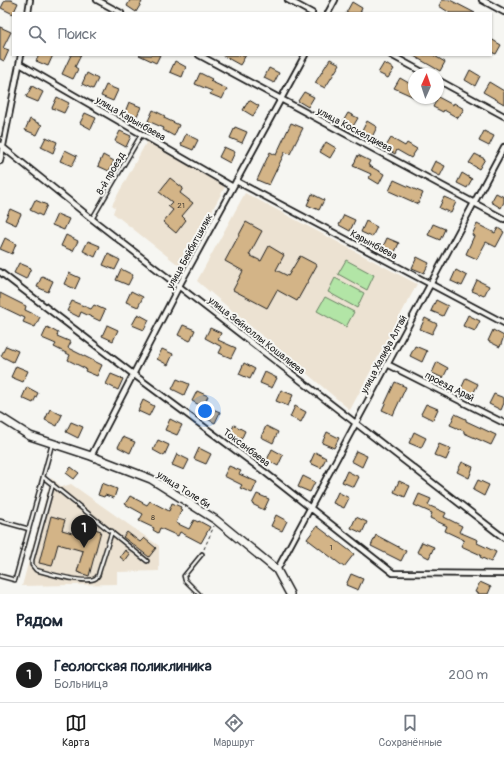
<!DOCTYPE html>
<html lang="ru">
<meta charset="utf-8">
<style>
:root{--surface:#fff;--page:#f6f6f7;--text:#1f2937;--muted:#747a83;--line:#e0e1e3;--accent:#1c1c1c}
body{margin:0;font-family:Pangolin,sans-serif;background:var(--page);color:var(--text)}
.compass{position:absolute;left:408px;top:68px;width:36px;height:36px;border-radius:50%;background:var(--surface);box-shadow:0 1px 3px #0004;rotate:3deg}
.you{position:absolute;left:205px;top:411px;width:14px;height:14px;margin:-10px;border:3px solid #fff;border-radius:50%;background:#1a73e8;box-shadow:0 0 0 6px #1a73e833}
.badge{display:grid;place-items:center;width:26px;height:26px;border-radius:50%;background:var(--accent);color:#fff;font-size:13px;font-weight:700}
.pin{position:absolute;translate:-50% -33px;filter:drop-shadow(0 1px 2px #0008)}
.pin::after{content:'';position:absolute;top:21px;width:14px;height:12px;background:inherit;clip-path:polygon(0 0,100% 0,50% 100%)}
.list{margin:0;padding:0;list-style:none}
h2{display:flex;justify-content:space-between;align-items:center;height:52px;margin:0;padding:0 16px;font-size:17px}
h2 small{font-size:13px;font-weight:400;color:var(--muted)}
.list li{display:grid;grid-template-columns:26px 1fr auto;gap:12px;align-items:center;box-sizing:border-box;height:56px;padding:0 16px;border-top:1px solid var(--line)}
.list b{display:block;font-size:15px;white-space:nowrap}
.list p{margin:0;font-size:13px;white-space:nowrap;color:var(--muted)}
.list em{font-size:13px;font-style:normal;color:var(--muted)}
.icon{flex:none;width:22px;height:22px;fill:none;stroke:currentColor;stroke-width:2;stroke-linecap:round;stroke-linejoin:round}
.map{position:relative;flex:none;width:504px;height:594px;overflow:hidden}
.search{position:absolute;background:var(--surface);box-shadow:0 1px 3px #0004;left:12px;right:12px;top:12px;height:44px;display:flex;align-items:center;gap:10px;box-sizing:border-box;padding:0 14px;border-radius:0px;color:var(--muted);font-size:15px}
.sheet{height:108px;background:var(--surface)}
nav{display:flex;justify-content:space-around;align-items:center;box-sizing:border-box;height:56px;border-top:1px solid var(--line);background:var(--surface);font-size:11px;color:var(--muted)}
nav a{display:grid;justify-items:center;gap:2px}
nav .on{color:var(--accent)}
.map>svg:first-child{display:block}
</style>
<div class="map">
<svg width="504" height="594" viewBox="0 0 504 594">
<rect width="100%" height="100%" fill="#f6f6f2"/>
<filter id="ink" filterUnits="userSpaceOnUse"><feTurbulence type="fractalNoise" baseFrequency=".025" numOctaves="2"/><feDisplacementMap in="SourceGraphic" scale="8" xChannelSelector="R" yChannelSelector="G"/><feConvolveMatrix kernelMatrix="1 2 1 2 8 2 1 2 1" color-interpolation-filters="sRGB"/></filter>
<g filter="url(#ink)">
<path fill="#ece2d2" d="M147,141l78,46 -44,80 -68,-54 2,-6 -3,-2z
M245,193l172,91 -67,126 -153,-129z
M51,478l11,9 9,-3 88,62v25l-42,1v12l-95,2z"/>
<path fill="#b2e5a6" stroke="#678061" d="M346,260l28,15 -7,15 -29,-16z
M335,278l29,15 -7,15 -29,-16z
M325,297l29,15 -8,15 -29,-16z"/>
<path fill="#d3b487" stroke="#1c1c1c" d="M5,0h6l7,3 -5,11 -12,-6z
M130,0h8l4,2 -6,10 -9,-6z
M442,0h8l25,13h-25l-11,-7z
M352,2l10,6 -2,5h-14z
M0,27l11,5 -8,16 6,2 -5,11 -4,-2z
M491,39l10,6 -5,9 -5,-2z
M39,55h14l-5,11 -12,-5z
M71,55h10l-6,12 3,2 -5,10 -11,-5z
M139,55h21l-4,8z
M222,55h24l-6,10z
M412,55h21l12,7 -5,9z
M330,59l10,5 -15,24 -10,-5z
M175,61l11,6 -4,10 -12,-5z
M384,63l10,6 -6,9 -10,-5z
M269,68l10,5 -5,10 -10,-5z
M470,70l10,6 -5,10 -10,-6z
M87,73l11,6 -5,10 -11,-5z
M200,73l12,6 -2,2 17,8 -5,10 -12,-5 2,-3 -17,-7z
M400,78l14,8v11l-20,-9z
M489,82l15,9v13l-21,-12z
M106,85l12,5 -5,11 -12,-5z
M32,86l11,6 -5,10 -12,-5z
M304,92l10,5 -6,10 -10,-6z
M57,97l12,6 -5,10 -12,-5z
M438,97l15,8 1,-2 10,6 -6,9 -14,-8 -1,2 -10,-5z
M249,100l10,6 -6,10 -10,-6z
M129,102l12,5 -5,11 -11,-6z
M153,110l12,6 -1,2 15,7 -5,11 -11,-6 1,-2 -16,-7z
M85,113l11,5 -5,11 -11,-6z
M348,113l10,5 -6,10 -10,-5z
M30,119l12,6 -5,10 -12,-5z
M367,121l10,6 -5,10 -10,-6z
M291,123l12,5 -13,26 -5,-2 -16,33 -12,-5 13,-28 6,3z
M235,127l12,5 -5,11 -12,-5z
M120,131l11,5 -5,11 -11,-6z
M484,131l10,5 -5,10 -10,-5z
M186,134l12,6 -5,10 -12,-5z
M46,137l11,5 -4,11 -12,-6z
M391,138l14,8 2,-3 10,6 -6,9 -14,-8 -2,4 -10,-6z
M326,142l10,6 -6,10 -10,-6z
M224,147l11,5 -5,11 -11,-6z
M65,150l12,6 -5,10 -12,-5z
M475,154l10,5 -6,10 -10,-6z
M103,155l11,6 -5,10 -11,-5z
M358,155l12,6 -2,4 16,9 -5,10 -10,-6 2,-4 -18,-8z
M435,161l10,5 -5,10 -10,-5z
M462,173l10,6 -5,9 -10,-5z
M170,178l13,10 -3,5 13,10 -11,13 4,4 -10,13 -13,-11 10,-12 -5,-4 4,-4 -13,-10z
M394,180l29,13 -5,11 -29,-13z
M496,193l8,4v5l-3,6 -10,-6z
M312,194l12,6 -5,10 -12,-5z
M444,197l12,5 -5,11 -12,-5z
M35,200l12,5 -5,11 -12,-6z
M10,209l11,5 -5,11 -11,-5z
M57,214l12,5 -5,11 -12,-5z
M344,215l11,5 -5,11 -11,-6z
M366,221l11,6 -5,10 -11,-5z
M246,222l16,9 -13,24 12,6 8,-15 15,9 -8,15 12,6 12,-20 17,9 -20,36 -20,-11 -10,18 -34,-18 10,-19 -18,-10z
M433,224l12,5 -5,11 -12,-5z
M477,224l18,9 3,-5 6,4 -8,15 -10,-5 -9,17 -11,-5 8,-18 -2,-1z
M66,235l12,6 -5,10 -12,-5z
M5,238l11,6 -4,10 -12,-5z
M387,238l12,5 -5,11 -12,-5z
M88,241l12,5 -5,11 -12,-6z
M108,254l12,6 -5,10 -12,-5z
M417,257l12,6 -5,10 -12,-5z
M19,263l12,5 -5,11 -12,-6z
M121,269l12,6 -5,10 -12,-5z
M456,270l11,6 -5,10 -11,-5z
M69,273l11,5 -5,11 -11,-5z
M42,276l11,5 -5,11 -11,-5z
M477,280l12,6 -5,10 -12,-5z
M131,291l12,6 -5,10 -12,-5z
M0,293l26,13 -1,4 15,7 -5,10 -12,-5 2,-4 -25,-12z
M436,300l12,6 -5,10 -12,-5z
M72,301l19,8 3,-4 11,5 -5,11 -19,-9 -2,5 -12,-6z
M138,314l11,6 -5,10 -12,-5z
M468,315l12,6 -5,10 -12,-5z
M425,318l12,6 -5,10 -12,-5z
M107,325l11,5 -5,11 -11,-5z
M183,325l12,5 -5,11 -12,-6z
M47,327l11,6 -1,3 14,6 -3,6 34,17 -5,11 -12,-5 1,-2 -18,-9 2,-5 -16,-8 2,-3 -14,-6z
M210,328l11,5 -3,7 18,8 -5,10 -12,-5 3,-6 -17,-9z
M493,330l11,6 -4,11 -12,-6z
M6,346l12,5 -5,11 -12,-6z
M415,346l12,5 -5,11 -12,-6z
M162,349l11,5 -5,11 -11,-6z
M437,362l11,6 -5,10 -11,-5z
M244,363l11,6 -5,10 -11,-5z
M16,366l12,5 -5,11 -12,-5z
M265,372l12,6 -5,10 -12,-5z
M111,374l12,5 -5,11 -12,-6z
M466,378l12,6 -5,10 -12,-5z
M177,379l12,5 -5,11 -12,-6z
M395,382l11,5 -13,28 -11,-5z
M27,387l11,6 -5,10 -11,-5z
M281,390l12,5 -5,11 -12,-5z
M197,391l11,5 -5,11 -11,-6z
M494,394l10,4v5l-3,7 -12,-6z
M143,400l11,6 -5,10 -11,-5z
M426,404l12,5 -5,11 -12,-6z
M295,406l11,6 -5,10 -11,-5z
M208,407l12,5 -5,11 -12,-6z
M50,409l12,6 -5,11 -12,-6z
M455,414l11,5v2l30,14 -5,10 -27,-12v-2l-14,-6z
M170,419l12,6 -5,10 -12,-5z
M71,422l12,5 -5,11 -12,-6z
M234,425l11,6 -5,11 -11,-6z
M266,426l12,6 -5,11 -12,-6z
M327,432l12,6 -5,10 -12,-5z
M414,432l12,6 -5,10 -12,-5z
M123,437l12,5 -5,11 -12,-6z
M158,440l11,5 -5,11 -11,-6z
M439,444l12,5 -5,11 -12,-5z
M199,448l12,6 -5,10 -12,-5z
M272,449l11,6 -5,11 -11,-6z
M356,451l11,5 -5,11 -11,-6z
M315,452l11,6 -5,10 -11,-5z
M177,454l12,6 -5,10 -12,-5z
M462,462l11,5 -4,11 -12,-6z
M229,466l12,5 -2,3 18,8 -5,11 -12,-5 2,-3 -18,-9z
M71,467l8,6 -5,6 -8,-6z
M347,471l12,6 -5,10 -12,-5z
M303,476l12,6 -5,10 -12,-5z
M478,480l11,5 -5,11 -11,-6z
M399,481l11,5 -5,11 -11,-5z
M102,483l15,6 -3,9 -9,-3 -1,2 -6,-2z
M338,492l11,6 -5,10 -11,-5z
M257,494l12,5 -5,11 -12,-6z
M419,494l12,5 -3,6 18,8 -2,4 18,9 -3,6 19,8 -1,3 19,9 -5,10 -11,-5 1,-2 -20,-9 3,-6 -19,-9 2,-5 -17,-8 2,-5 -18,-8z
M130,496l17,9 3,-4 19,10 3,-8 9,4 -1,2h2l-6,14 13,6 5,-9 4,2 1,-1 11,6 -9,16 -21,-11 -2,4 -18,-8 -2,5 -5,-3 1,-2 -15,-7 4,-7 -18,-10z
M276,515l11,6 -5,10 -11,-5z
M51,516l14,4 -3,10 24,7 3,-10 12,4 -12,45 -12,-4 6,-21 -25,-7 -6,22 -13,-3z
M356,517l11,5 -5,11 -11,-5z
M317,526l37,28 -10,13 -37,-28z
M127,532l13,10 4,-4 12,10 -7,9 -26,-20z
M376,535l30,16 -5,10 -30,-15z
M422,542l12,5 -5,11 -12,-6z
M125,550l5,4 -5,7 -5,-4z
M351,574l12,5 -5,11 -12,-5z
M480,582l11,5 -3,7h-9l-4,-2z"/>
<g fill="none" stroke-linecap="round" stroke-linejoin="round">
<defs>
<path id="lane" d="M92,219l49,-84
M43,477l104,84
M53,484l-21,76v5l4,5c11,3 50,15 60,8 1,-1 3,-4 3,-6l13,-41
M0,521l29,8
M0,576l15,4 37,-136
M199,594l-14,-14 -1,-4 18,-22"/>
<path id="street" d="M97,0l24,13
M288,0l24,13
M482,0l22,12
M28,13l2,-13
M328,13l7,-13
M199,55l305,164
M391,55l35,19
M20,64l213,123
M438,80l66,36
M0,145l92,74 412,319
M0,161l21,-106
M236,181l268,142
M0,272l133,102 133,99 127,100 111,1
M387,364l117,59
M91,456l88,-170 126,-231
M277,570l227,-423"/>
<path id="secondary" d="M0,417l30,19 61,20 60,23 65,41 61,50 13,24"/>
</defs>
<use href="#lane" stroke="#1c1c1c" stroke-width="5.5"/>
<use href="#street" stroke="#1c1c1c" stroke-width="8"/>
<use href="#secondary" stroke="#1c1c1c" stroke-width="10"/>
<path stroke="#1c1c1c" stroke-width="1" stroke-dasharray="3 3" stroke-linecap="butt" d="M204,549l10,-23"/>
<use href="#lane" stroke="#f6f6f2" stroke-width="2.5"/>
<use href="#street" stroke="#f6f6f2" stroke-width="4.5"/>
<use href="#secondary" stroke="#f6f6f2" stroke-width="7"/>
</g>
</g>
<g text-anchor="middle" stroke-width="4" stroke-linejoin="round" paint-order="stroke">
<g font-size="8" fill="#4a4237">
<text x="181" y="208">21</text>
<text x="153" y="520">8</text>
<text x="331" y="550">1</text>
</g>
<g font-size="10" fill="#1c1c1c" stroke="#f6f6f2">
<text transform="translate(131 118) rotate(30)" y="4">улица Карынбаева</text>
<text transform="translate(355 129) rotate(28)" y="4">улица Коскелдиева</text>
<text transform="translate(110 173) rotate(-60)" y="4">8-й проезд</text>
<text transform="translate(374 244) rotate(28)" y="4">Карынбаева</text>
<text transform="translate(189 251) rotate(-61)" y="4">улица Бейбитшилик</text>
<text transform="translate(257 335) rotate(38)" y="4">улица Зейноллы Кошалиева</text>
<text transform="translate(383 354) rotate(-62)" y="4">улица Халифа Алтай</text>
<text transform="translate(450 386) rotate(27)" y="4">проезд Арай</text>
<text transform="translate(247 447) rotate(37)" y="4">Токсанбаева</text>
<text transform="translate(184 489) rotate(32)" y="4">улица Толе би</text>
</g>
</g>
</svg>
<svg class="compass" viewBox="-18 -18 36 36"><path d="M0-13l5 13h-10z" fill="#e53935"/><path d="M0 13l5-13h-10z" fill="#747a83"/></svg>
<div class="you"></div>
<div class="pin badge" style="left:84px;top:548px">1</div>
<div class="search"><svg class="icon" aria-label="search" viewBox="0 0 24 24"><circle cx="10" cy="10" r="6"/><path d="M15 15l6 6"/></svg>Поиск</div>
</div>
<section class="sheet">
<h2>Рядом<small></small></h2>
<ul class="list">
<li><span class="badge">1</span><div><b>Геологская поликлиника</b><p>Больница</p></div><em>200 m</em></li>
</ul>
</section>
<nav>
<a class="on"><svg class="icon" aria-label="map" viewBox="0 0 24 24"><path d="M3 6l6-2 6 2 6-2v14l-6 2-6-2-6 2zM9 4v14M15 6v14"/></svg>Карта</a>
<a><svg class="icon" aria-label="directions" viewBox="0 0 24 24"><path d="M12 3l9 9-9 9-9-9zM9 14v-3h6M13 9l2 2-2 2"/></svg>Маршрут</a>
<a><svg class="icon" aria-label="saved" viewBox="0 0 24 24"><path d="M7 4h10v16l-5-4-5 4z"/></svg>Сохранённые</a>
</nav>
